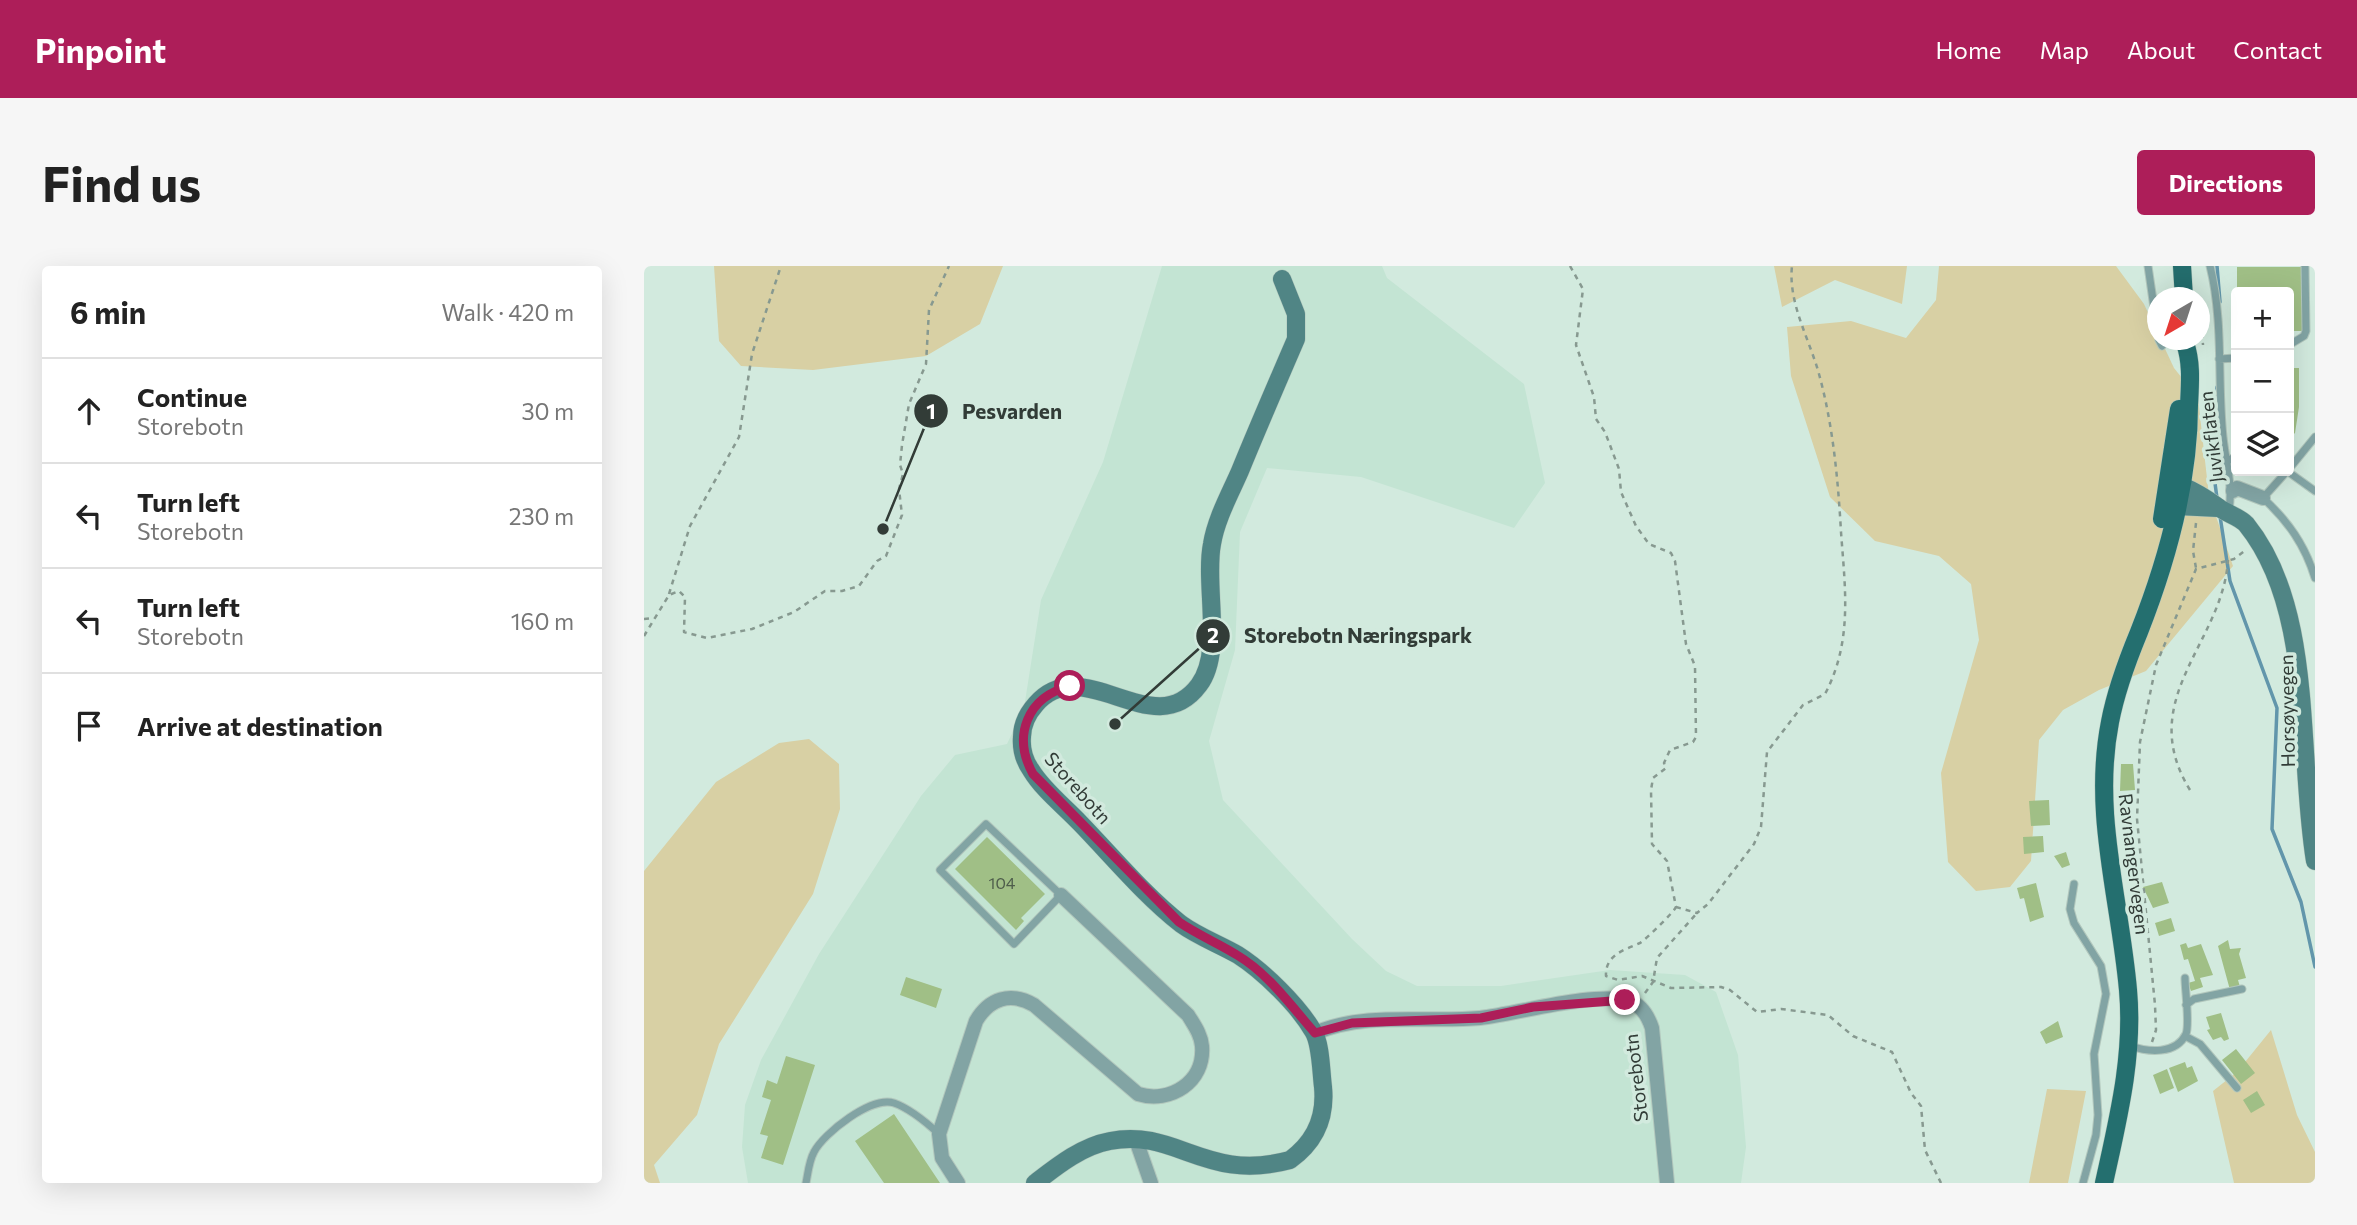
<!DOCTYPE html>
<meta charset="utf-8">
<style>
:root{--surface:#fff;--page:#f6f6f6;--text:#222;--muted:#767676;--line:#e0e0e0;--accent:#ad1e59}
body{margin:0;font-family:Commissioner,sans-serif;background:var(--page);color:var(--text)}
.controls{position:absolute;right:21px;top:21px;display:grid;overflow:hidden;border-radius:7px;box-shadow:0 7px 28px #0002}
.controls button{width:63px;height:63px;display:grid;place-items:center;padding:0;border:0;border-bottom:2px solid var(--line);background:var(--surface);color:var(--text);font:35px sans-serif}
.compass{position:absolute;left:1503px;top:21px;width:63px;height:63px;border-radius:50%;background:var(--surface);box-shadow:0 7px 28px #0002;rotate:219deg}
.stop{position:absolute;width:21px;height:21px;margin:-16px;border:5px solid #ad1e59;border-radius:50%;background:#fff}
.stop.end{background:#ad1e59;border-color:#fff;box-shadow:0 2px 7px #0008}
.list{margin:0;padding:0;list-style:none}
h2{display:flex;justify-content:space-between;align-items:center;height:91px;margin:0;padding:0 28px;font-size:30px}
h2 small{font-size:23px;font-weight:400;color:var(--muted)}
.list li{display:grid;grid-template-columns:46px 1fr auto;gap:21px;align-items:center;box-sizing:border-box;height:105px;padding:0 28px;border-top:2px solid var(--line)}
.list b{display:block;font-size:26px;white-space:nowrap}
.list p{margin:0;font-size:23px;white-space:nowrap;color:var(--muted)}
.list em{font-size:23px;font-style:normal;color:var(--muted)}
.icon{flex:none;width:38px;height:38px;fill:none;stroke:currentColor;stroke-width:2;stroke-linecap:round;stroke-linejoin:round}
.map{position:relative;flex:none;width:1671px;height:917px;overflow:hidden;border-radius:7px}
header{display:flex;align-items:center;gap:42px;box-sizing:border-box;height:98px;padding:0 35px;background:var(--accent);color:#fff}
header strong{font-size:33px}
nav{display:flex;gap:38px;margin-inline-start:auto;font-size:24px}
.intro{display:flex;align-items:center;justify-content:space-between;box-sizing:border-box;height:168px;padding:0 42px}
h1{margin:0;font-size:49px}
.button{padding:18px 32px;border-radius:7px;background:var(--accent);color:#fff;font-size:24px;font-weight:700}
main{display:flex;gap:42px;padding:0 42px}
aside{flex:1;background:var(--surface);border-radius:7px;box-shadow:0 7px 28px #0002}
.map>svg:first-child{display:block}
</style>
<header>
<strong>Pinpoint</strong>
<nav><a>Home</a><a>Map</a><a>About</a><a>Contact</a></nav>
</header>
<div class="intro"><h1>Find us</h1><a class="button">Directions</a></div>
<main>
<aside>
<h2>6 min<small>Walk · 420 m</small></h2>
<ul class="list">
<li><svg class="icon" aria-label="ahead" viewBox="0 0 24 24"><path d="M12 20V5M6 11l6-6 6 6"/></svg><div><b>Continue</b><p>Storebotn</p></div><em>30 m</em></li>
<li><svg class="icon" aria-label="left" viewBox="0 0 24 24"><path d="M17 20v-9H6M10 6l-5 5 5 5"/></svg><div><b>Turn left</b><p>Storebotn</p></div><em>230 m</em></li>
<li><svg class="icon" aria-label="left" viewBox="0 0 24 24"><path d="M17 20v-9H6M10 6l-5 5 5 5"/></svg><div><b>Turn left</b><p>Storebotn</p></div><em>160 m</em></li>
<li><svg class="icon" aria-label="arrive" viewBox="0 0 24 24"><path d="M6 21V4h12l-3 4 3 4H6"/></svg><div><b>Arrive at destination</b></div></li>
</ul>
</aside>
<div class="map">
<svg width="1671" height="917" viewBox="0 0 1671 917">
<rect width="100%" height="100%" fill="#d2eade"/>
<path fill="#c3e4d3" d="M518,0h220l5,12 137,106 21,99 -31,45 -153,-51 -94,-9 -27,64 -5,118 -26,91 14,59 129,139 34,32 31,15h84l109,-16 75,5 31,17 22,63 8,92 -5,36h-993l-6,-36 3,-42 16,-45 58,-106 102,-158 34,-41 52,-11 17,-36 17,-108 62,-138z"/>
<path fill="#d8d0a4" d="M70,0h289l-23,58 -54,32 -113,14 -72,-4 -22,-25z
M1130,0h133l-5,38 -67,-24 -53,27z
M1295,0h177l28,38 30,64 24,30 11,98 24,70 -87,105 -47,19 -36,20 -24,30 -8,121 -21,26 -34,4 -28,-29 -7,-89 38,-133 -8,-56 -32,-28 -64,-15 -45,-44 -39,-121 -4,-49 64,-6 55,17 30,-38z
M165,473l30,25 1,45 -27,85 -94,150 -22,71 -43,50 6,18h-16v-312l72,-89 63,-39z
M1627,764l26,85 18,37v31h-81l-21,-92 24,-19z
M1403,823l39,2 -18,92h-39z"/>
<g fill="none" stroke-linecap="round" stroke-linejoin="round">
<path stroke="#6296ab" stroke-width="3.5" d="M1573,0l3,36
M1573,121l-3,89 3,22
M1576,250l10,65 47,127 -5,121 29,73 14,65"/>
</g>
<path fill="#a0bf86" d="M1593,1h68l1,64h-17v-39h-52z
M1645,102h10v39l-4,26 -6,5z
M1477,498h12l2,26 -15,1z
M1405,534l1,25 -19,1 -2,-25z
M1399,570l1,16 -20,2 -1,-17z
M343,571l58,57 -24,24 3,3 -8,9 -61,-61z
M1422,586l4,13 -8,3 -8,-12z
M1518,616l7,21 -16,5 -10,-21z
M1392,617l8,34 -14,5 -6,-24 -4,1 -3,-11z
M1527,652l4,13 -16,5 -4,-13z
M1584,674l2,9 11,-1 -2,6 7,24 -8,2 2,7 -10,3 -12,-44z
M1542,677l2,5 13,-4 12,31 -13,3 3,9 -12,4 -3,-8 7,-2 -7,-22 -4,1 -4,-15z
M262,711l36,12 -6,19 -36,-13z
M1577,747l8,26 -5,2 -3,-4 -8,3 -6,-10 3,-1 -4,-12z
M1414,755l5,16 -17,7 -6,-12z
M1592,783l19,24 -14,11 -19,-24z
M142,790l29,9 -32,100 -22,-7 7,-22 -8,-2 11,-34 -9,-3 5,-17 10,4z
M1541,796l2,6 5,-2 6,15 -20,11 -9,-24z
M1523,803l7,19 -14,6 -7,-19z
M1613,825l8,14 -14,8 -8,-13z
M250,848l46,69h-56l-29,-42z"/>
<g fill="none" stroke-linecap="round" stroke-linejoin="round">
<defs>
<path id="lane" d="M1504,0l10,69
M1566,0c14,57 7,113 13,171 3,28 10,46 6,74
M1515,74l3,6
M1645,79l15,-9 2,-5 -1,-65
M1575,93l17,-1
M1582,196l10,-6
M1645,203l26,-32
M1643,205l-24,27c25,23 42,47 52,80
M1643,205l28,20
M342,558l75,71 -47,49 -74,-74z
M1430,618l-4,25 4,14 27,43 5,28 -12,60 4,61 -2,20 -13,48
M1542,739l8,-6 48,-10
M1541,770l15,8 37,44
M1486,780c18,6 46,9 56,-12 4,-10 -1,-44 -1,-56
M162,917c2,-10 3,-22 8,-31 10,-19 57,-56 80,-49 17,6 32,19 45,31"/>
<path id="street" d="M1589,225l4,-3 26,10
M671,767c51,-22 111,-10 165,-15 38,-4 113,-27 149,-17 13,4 19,15 23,27l15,155
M493,877l14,40
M314,917l-16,-25 -3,-24 37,-113c13,-22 34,-30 58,-16l104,89c32,10 67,-12 64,-48 -1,-12 -8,-21 -14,-31l-127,-120"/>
<path id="secondary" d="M1574,242l-41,-2 -10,-13 15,-7c15,6 24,12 36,21 9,7 20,9 28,17 69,85 51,226 69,337
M391,917c22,-17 47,-37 75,-42 67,-13 95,42 180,19 25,-18 36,-42 33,-73 -2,-15 -2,-44 -10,-56 -15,-26 -50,-60 -75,-76 -19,-11 -39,-18 -57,-31 -36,-28 -69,-68 -101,-101 -16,-17 -37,-33 -49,-53 -7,-10 -10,-21 -9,-33 0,-12 6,-24 14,-33 47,-54 118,42 163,-19 25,-33 5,-100 13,-141 4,-25 18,-50 28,-73 18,-44 37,-88 56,-132v-25l-14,-35"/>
<path id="primary" d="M1538,0l2,32
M1518,253l17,-110
M1460,917c14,-64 30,-127 24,-193 -8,-91 -36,-177 -18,-268 6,-32 17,-61 29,-90 28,-71 50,-150 50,-227 1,-21 3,-42 -4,-62"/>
</defs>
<use href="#lane" stroke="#b2c7bd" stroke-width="9"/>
<use href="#street" stroke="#b2c7bd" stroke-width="16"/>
<use href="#secondary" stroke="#b2c7bd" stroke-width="19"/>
<use href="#primary" stroke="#b2c7bd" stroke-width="19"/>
<path stroke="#879990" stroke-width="2.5" stroke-dasharray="5 5" stroke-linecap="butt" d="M926,0l13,23 -7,56 18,52 2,22 9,13 14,37 2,23 15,34 13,18 22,9 4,8 11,83 9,22 1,71 -3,5 -23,8 -6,13 2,5 -13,10 -2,12 1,54 15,17 9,46c-2,5 -32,34 -36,36 -16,7 -35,12 -34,33l12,4 24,-4 29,12 50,-1 9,3 27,22 24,-3 47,6 25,21 39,16 19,41 10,13 4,44 16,33
M1556,37l3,42
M1552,257l-3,28 3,17
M25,328l21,-68 49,-89 13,-83 29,-88
M0,353l10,-1
M0,370l25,-41 10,-4 6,6 -1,35 23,6 45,-9 42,-17 31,-21h17l17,-5 18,-25 9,-5 16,-41 -3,-26 4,-15 -3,-9 2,-20 7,-41 17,-40 3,-54 20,-44
M1546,524c-56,-91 33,-147 38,-230
M1032,641l21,6 11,-9 46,-60 7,-17 6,-75 36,-47 22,-11c28,-53 20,-106 16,-162 -3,-53 -8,-107 -22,-158 -10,-36 -31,-71 -27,-108
M1001,727l8,-11 4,-24 40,-45
M1508,776l4,-12 -1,-25 -18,-186 3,-77 16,-77 40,-96 38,-10 12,-9"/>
<use href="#lane" stroke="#82a4a4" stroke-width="7"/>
<use href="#street" stroke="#82a4a4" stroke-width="14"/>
<use href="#secondary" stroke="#508585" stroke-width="18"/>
<use href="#primary" stroke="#246f6f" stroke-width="18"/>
</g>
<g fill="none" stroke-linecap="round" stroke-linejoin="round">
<path stroke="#ad1e59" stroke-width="9" d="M426,420c-43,11 -58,50 -37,88l146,148c19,13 39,21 58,33 32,19 54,51 78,78l37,-10 129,-5 52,-11 92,-7"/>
</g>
<g text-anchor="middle" stroke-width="7" stroke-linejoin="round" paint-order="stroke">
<g font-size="16" fill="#4e5d4b">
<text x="358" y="623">104</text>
</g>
<g font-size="19" fill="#323c37" stroke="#d2eade">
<text transform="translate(1567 171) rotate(-97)" y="7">Juvikflaten</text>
<text transform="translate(1643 445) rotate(-91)" y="7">Horsøyvegen</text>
<text transform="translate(434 522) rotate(48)" y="7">Storebotn</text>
<text transform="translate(1490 598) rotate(83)" y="7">Ravnangervegen</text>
<text transform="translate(992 812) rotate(-97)" y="7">Storebotn</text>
</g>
</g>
<path fill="none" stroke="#323c37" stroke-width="2.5" d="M239 263L287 145M471 458L569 370"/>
<g fill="#323c37" stroke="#d2eade" stroke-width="2.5">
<circle cx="239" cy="263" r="7"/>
<circle cx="471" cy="458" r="7"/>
<circle cx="287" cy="145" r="18"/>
<circle cx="569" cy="370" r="18"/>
</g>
<g font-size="21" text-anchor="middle" font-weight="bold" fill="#fff">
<text x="287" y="153">1</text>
<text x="569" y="377">2</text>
</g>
<g font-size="21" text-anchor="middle" font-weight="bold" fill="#323c37" stroke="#d2eade" stroke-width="7" stroke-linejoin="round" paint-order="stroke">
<text x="368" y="153">Pesvarden</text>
<text x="714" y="377">Storebotn Næringspark</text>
</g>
</svg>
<div class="controls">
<button>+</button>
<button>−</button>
<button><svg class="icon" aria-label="layers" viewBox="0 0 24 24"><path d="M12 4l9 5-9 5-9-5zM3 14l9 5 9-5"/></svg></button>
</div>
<svg class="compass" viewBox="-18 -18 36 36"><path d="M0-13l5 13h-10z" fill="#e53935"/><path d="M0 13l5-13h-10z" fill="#767676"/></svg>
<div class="stop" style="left:426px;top:420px"></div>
<div class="stop end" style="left:981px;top:734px"></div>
</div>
</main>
